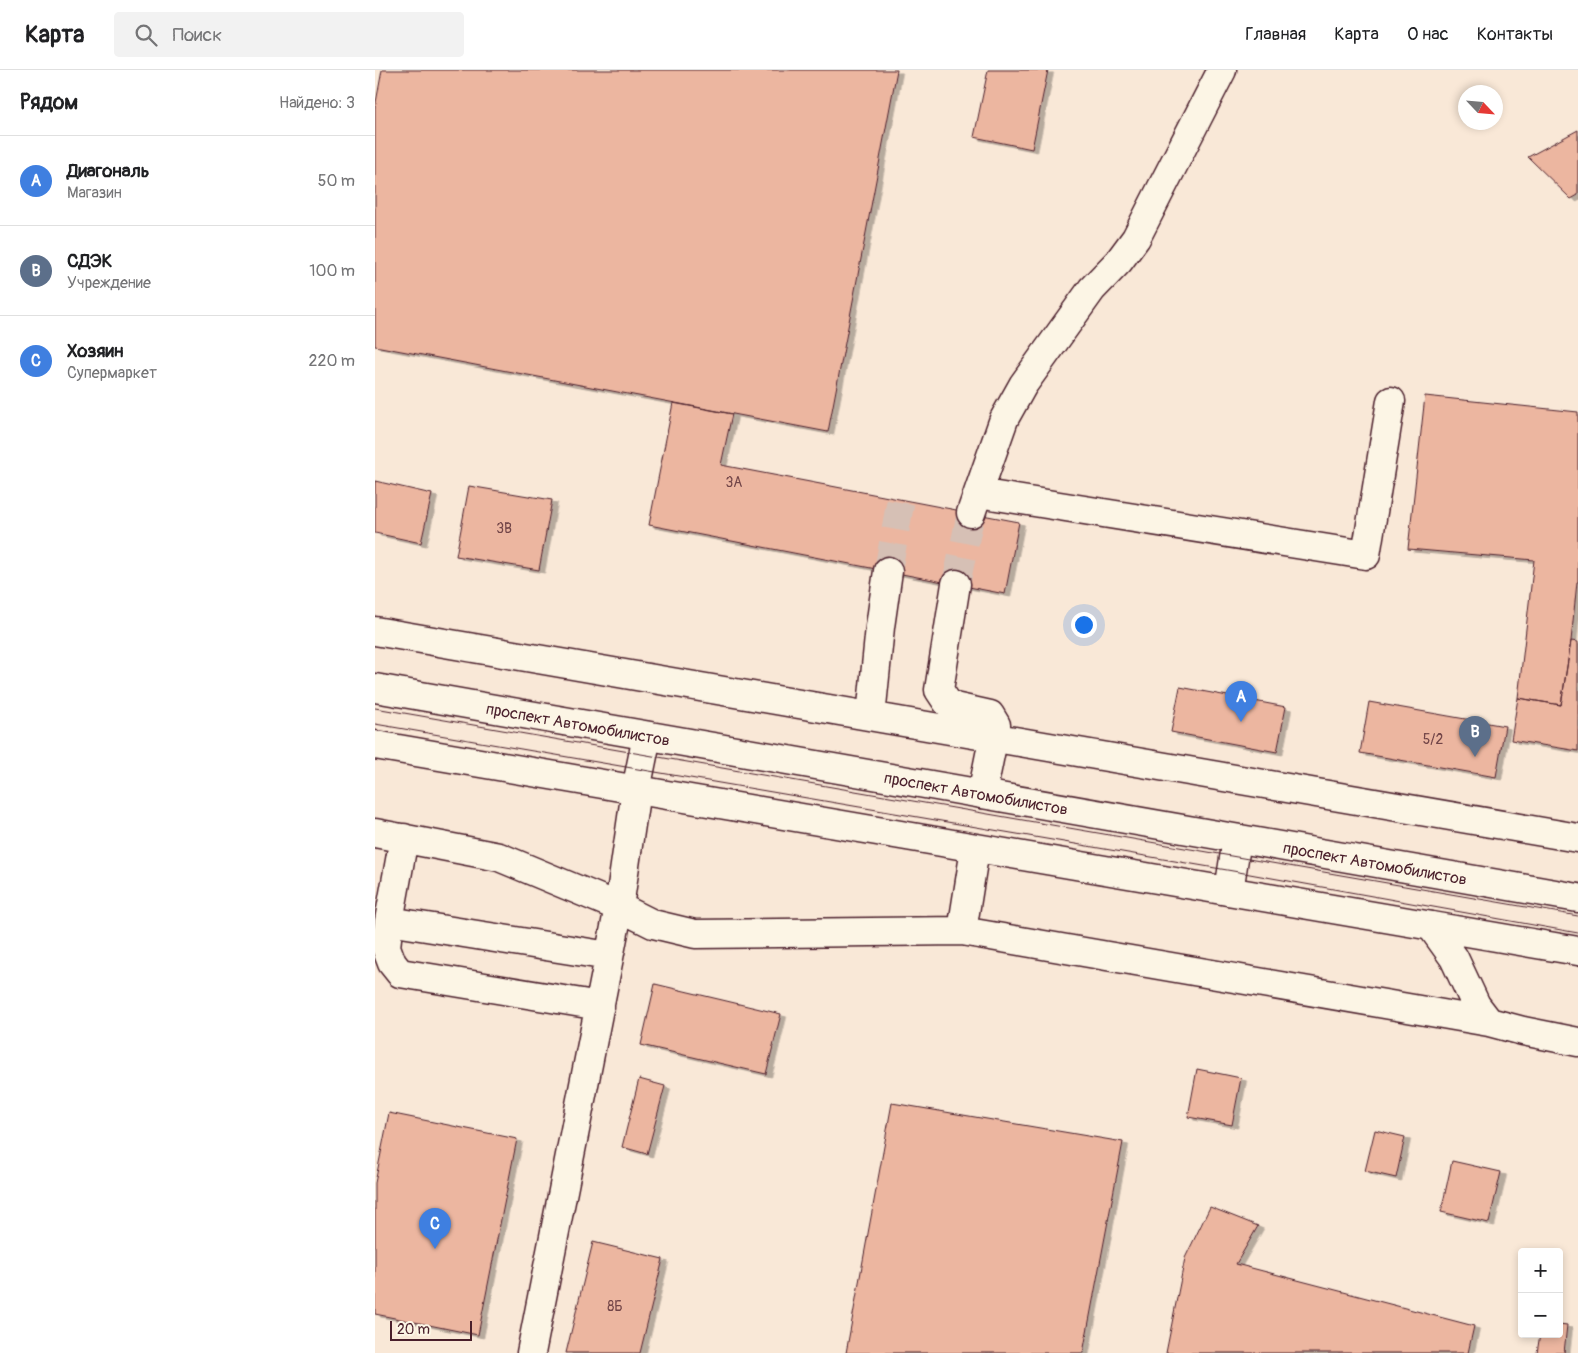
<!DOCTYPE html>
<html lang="ru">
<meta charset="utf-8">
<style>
:root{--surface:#fff;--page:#f2f2f2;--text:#202124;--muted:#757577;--line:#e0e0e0;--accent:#b45309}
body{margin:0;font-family:Pangolin,sans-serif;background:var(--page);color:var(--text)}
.controls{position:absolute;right:15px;bottom:15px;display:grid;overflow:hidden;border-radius:5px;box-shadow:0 2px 8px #0003}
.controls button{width:45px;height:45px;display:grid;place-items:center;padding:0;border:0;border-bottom:1px solid var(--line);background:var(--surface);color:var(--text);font:25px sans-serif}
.compass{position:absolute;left:1083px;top:15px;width:45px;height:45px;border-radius:50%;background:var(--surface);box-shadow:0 2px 8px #0003;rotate:116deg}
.scale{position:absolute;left:15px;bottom:12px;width:82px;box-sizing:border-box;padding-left:5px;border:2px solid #4a1f2b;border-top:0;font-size:14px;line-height:18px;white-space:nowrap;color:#4a1f2b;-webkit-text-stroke:4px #fcf5e5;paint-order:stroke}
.you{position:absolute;left:708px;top:554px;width:18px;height:18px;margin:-12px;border:4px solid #fff;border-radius:50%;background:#1a73e8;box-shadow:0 0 0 8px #1a73e833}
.badge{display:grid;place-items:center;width:32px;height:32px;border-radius:50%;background:var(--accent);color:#fff;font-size:16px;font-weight:700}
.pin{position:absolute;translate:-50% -41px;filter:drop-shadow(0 1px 2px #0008)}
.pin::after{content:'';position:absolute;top:26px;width:18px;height:15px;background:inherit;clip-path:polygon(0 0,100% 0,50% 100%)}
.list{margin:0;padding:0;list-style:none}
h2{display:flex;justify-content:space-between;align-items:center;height:65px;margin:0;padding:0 20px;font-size:21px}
h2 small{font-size:16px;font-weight:400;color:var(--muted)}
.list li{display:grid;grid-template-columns:32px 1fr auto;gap:15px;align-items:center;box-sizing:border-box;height:90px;padding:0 20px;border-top:1px solid var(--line)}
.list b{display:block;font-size:19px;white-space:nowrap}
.list p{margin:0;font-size:16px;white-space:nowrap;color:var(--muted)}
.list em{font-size:16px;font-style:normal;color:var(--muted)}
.icon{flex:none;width:28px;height:28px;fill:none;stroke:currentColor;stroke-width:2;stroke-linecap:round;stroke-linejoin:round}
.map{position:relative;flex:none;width:1203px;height:1283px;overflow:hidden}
header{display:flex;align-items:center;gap:30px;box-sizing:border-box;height:70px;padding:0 25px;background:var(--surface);border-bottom:1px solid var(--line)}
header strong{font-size:24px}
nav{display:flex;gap:28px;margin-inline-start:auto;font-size:18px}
.search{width:350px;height:45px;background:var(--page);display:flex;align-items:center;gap:12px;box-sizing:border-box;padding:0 18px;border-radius:5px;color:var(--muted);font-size:19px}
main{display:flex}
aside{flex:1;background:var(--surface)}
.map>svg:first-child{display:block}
</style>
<header>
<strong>Карта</strong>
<div class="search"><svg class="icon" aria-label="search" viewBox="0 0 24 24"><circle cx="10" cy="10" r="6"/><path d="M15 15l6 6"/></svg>Поиск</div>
<nav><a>Главная</a><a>Карта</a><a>О нас</a><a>Контакты</a></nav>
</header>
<main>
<aside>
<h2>Рядом<small>Найдено: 3</small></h2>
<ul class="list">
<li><span class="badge" style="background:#3f7fe0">A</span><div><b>Диагональ</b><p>Магазин</p></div><em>50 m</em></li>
<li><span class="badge" style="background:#5c6f8a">B</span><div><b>СДЭК</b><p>Учреждение</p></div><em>100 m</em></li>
<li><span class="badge" style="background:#3f7fe0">C</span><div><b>Хозяин</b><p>Супермаркет</p></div><em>220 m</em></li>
</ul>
</aside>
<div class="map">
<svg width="1203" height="1283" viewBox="0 0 1203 1283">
<defs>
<filter id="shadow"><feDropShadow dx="5.5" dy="3" stdDeviation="0" flood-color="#0004"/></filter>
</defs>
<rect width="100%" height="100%" fill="#f9e8d7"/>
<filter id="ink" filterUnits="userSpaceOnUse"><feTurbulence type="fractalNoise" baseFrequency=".02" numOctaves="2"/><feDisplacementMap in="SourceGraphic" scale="10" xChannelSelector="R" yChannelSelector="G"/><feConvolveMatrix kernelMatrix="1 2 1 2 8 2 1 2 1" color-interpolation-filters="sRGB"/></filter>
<g filter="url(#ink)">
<path fill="#ecb6a0" stroke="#4a1f2b" filter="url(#shadow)" d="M7,0h515l-69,362 -453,-86v-238z
M613,0h60l-16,79 -58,-12z
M1203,60v65l-7,4 -43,-42z
M1050,326l153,16v170h-1l-6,59 -10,64 -43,-7 16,-138 -126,-11z
M298,333l59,11 -11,51 298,57 -14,72 -356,-69z
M0,411l57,13 -11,49 -46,-10z
M94,416l83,14 -13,70 -83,-14z
M1196,571l7,1v109l-67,-11 7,-42 43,7z
M805,617l106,20 -9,45 -106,-20z
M994,632l136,24 -9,51 -136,-24z
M280,914l126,30 -15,60 -125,-29z
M822,999l44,9 -9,47 -44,-8z
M264,1009l26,7 -18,68 -25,-7z
M517,1033l231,39 -40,211h-237z
M14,1043l128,26 -39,196 -103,-21v-131z
M1000,1060l30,7 -9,41 -31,-7z
M1077,1091l49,11 -12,51 -48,-11z
M835,1137l48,19 -22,38 238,62 -6,27h-302l19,-95z
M218,1172l70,17 -23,94h-74z
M1184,1254l8,1 -3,28h-27l3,-19h19z"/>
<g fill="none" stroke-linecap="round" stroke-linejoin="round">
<path stroke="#d6c0b5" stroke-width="28" stroke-dasharray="28 14" stroke-linecap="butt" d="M513,501l13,-72
M581,514l15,-71"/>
<defs>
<path id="minor" d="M603,423l388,62 25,-154
M596,443l33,-94 19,-34 69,-96 27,-28 17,-23 86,-168
M581,514l-17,106 8,12 7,5 36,8 6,10 -14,69
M0,561l1203,207
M496,646l9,-89 8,-56
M0,763l124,24 120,50 34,17 42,10 267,-3 13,-82
M29,768l-15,83 -3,26 6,16 8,10 200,33
M854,821l8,-52
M14,851l220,35
M1056,856l23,32 22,47 13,17 34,9 55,11
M587,861l527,91
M156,1283l88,-446 17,-117 11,-54"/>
<path id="major" d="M0,618l1203,210
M0,675l1203,206"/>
</defs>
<use href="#minor" stroke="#4a1f2b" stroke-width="31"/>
<use href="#major" stroke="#4a1f2b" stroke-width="31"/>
<use href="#minor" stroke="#fcf5e5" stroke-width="28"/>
<use href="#major" stroke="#fcf5e5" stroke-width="28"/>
<path stroke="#4a1f2b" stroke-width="1" d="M0,638l1203,208
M0,654l858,147 345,62"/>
</g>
</g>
<g text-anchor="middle" stroke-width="4" stroke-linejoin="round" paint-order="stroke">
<g font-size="14" fill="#724548">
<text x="359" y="417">3А</text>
<text x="129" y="463">3В</text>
<text x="1058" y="674">5/2</text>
<text x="240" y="1241">8Б</text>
</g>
<g font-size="16" fill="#4a1f2b" stroke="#fcf5e5">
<text transform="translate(203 654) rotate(10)" y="6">проспект Автомобилистов</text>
<text transform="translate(601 723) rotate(10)" y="6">проспект Автомобилистов</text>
<text transform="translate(1000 793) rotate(10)" y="6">проспект Автомобилистов</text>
</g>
</g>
</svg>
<div class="controls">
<button>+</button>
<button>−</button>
</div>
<svg class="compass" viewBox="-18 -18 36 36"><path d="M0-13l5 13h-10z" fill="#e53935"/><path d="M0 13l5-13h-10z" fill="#757577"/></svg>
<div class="scale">20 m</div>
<div class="you"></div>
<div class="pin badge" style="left:866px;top:652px;background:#3f7fe0">A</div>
<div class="pin badge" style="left:1100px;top:687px;background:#5c6f8a">B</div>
<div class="pin badge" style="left:60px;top:1179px;background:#3f7fe0">C</div>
</div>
</main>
